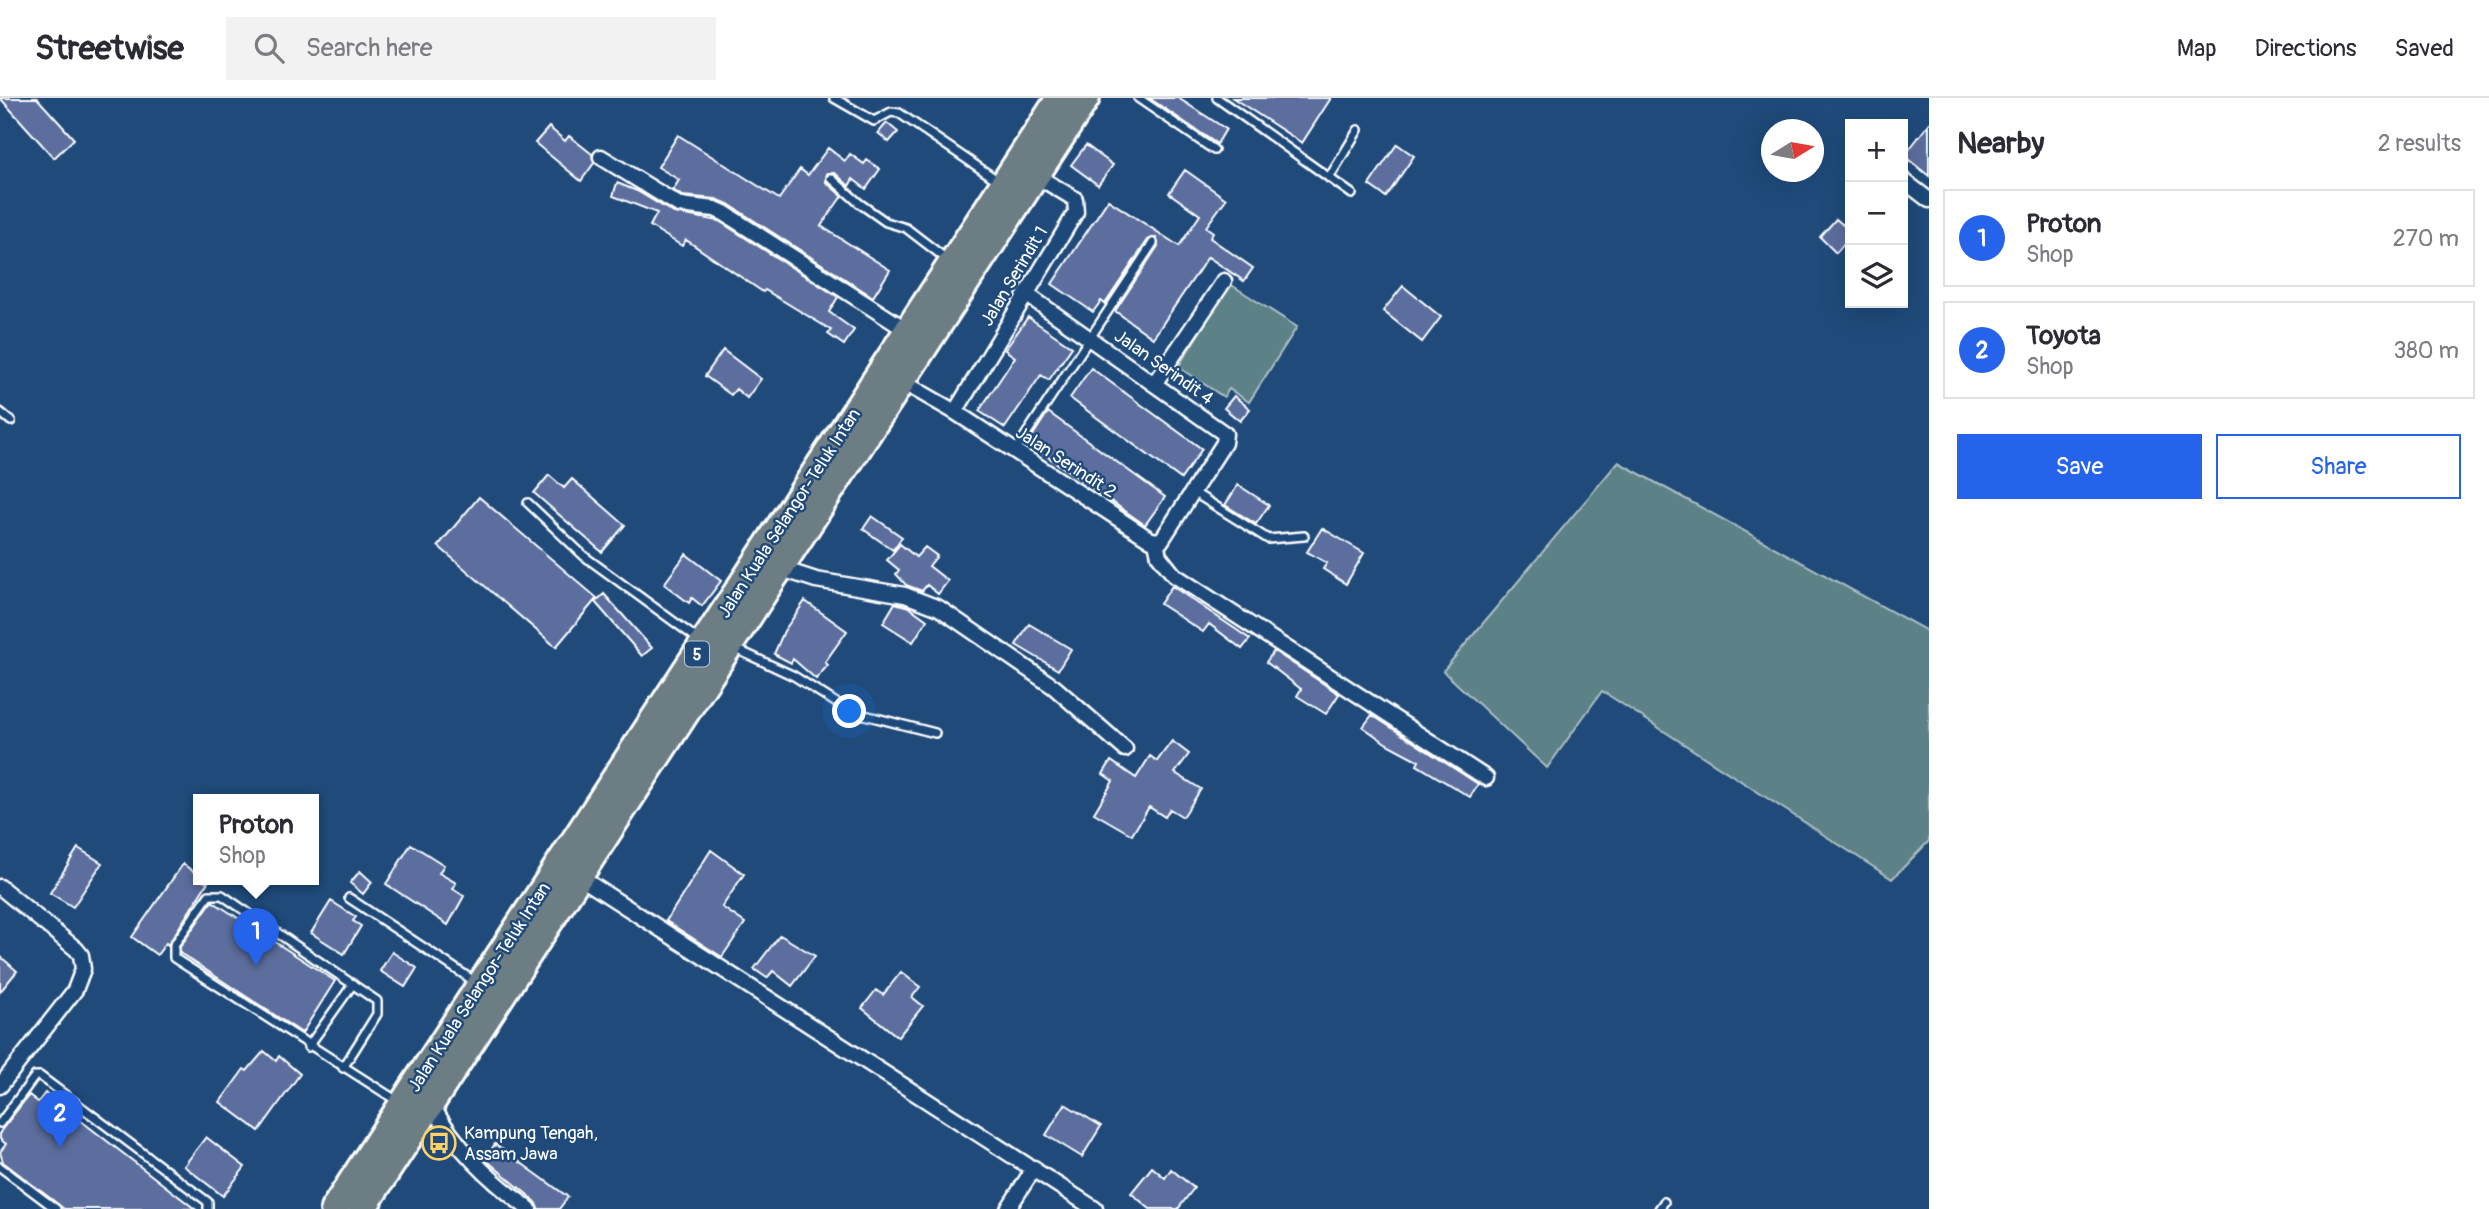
<!DOCTYPE html>
<meta charset="utf-8">
<style>
:root{--surface:#fff;--page:#f2f2f3;--text:#2b2b33;--muted:#7c7c81;--line:#e1e1e2;--accent:#2563eb}
body{margin:0;font-family:Pangolin,sans-serif;background:var(--page);color:var(--text)}
.controls{position:absolute;right:21px;top:21px;display:grid;overflow:hidden;border-radius:0px;box-shadow:0 7px 28px #0002}
.controls button{width:63px;height:63px;display:grid;place-items:center;padding:0;border:0;border-bottom:2px solid var(--line);background:var(--surface);color:var(--text);font:35px sans-serif}
.compass{position:absolute;left:1761px;top:21px;width:63px;height:63px;border-radius:50%;background:var(--surface);box-shadow:0 7px 28px #0002;rotate:79deg}
.you{position:absolute;left:850px;top:614px;width:24px;height:24px;margin:-18px;border:5px solid #fff;border-radius:50%;background:#1a73e8;box-shadow:0 0 0 10px #1a73e833}
.badge{display:grid;place-items:center;width:46px;height:46px;border-radius:50%;background:var(--accent);color:#fff;font-size:23px;font-weight:700}
.pin{position:absolute;translate:-50% -58px;filter:drop-shadow(0 2px 4px #0008)}
.pin::after{content:'';position:absolute;top:37px;width:24px;height:21px;background:inherit;clip-path:polygon(0 0,100% 0,50% 100%)}
.popup{position:absolute;left:193px;top:696px;width:126px;height:91px;box-sizing:border-box;display:grid;place-content:center;border-radius:0px;background:var(--surface);filter:drop-shadow(0 2px 5px #0005);font-size:23px;white-space:nowrap;color:var(--muted)}
.popup b{font-size:26px;color:var(--text)}
.popup::after{content:'';position:absolute;left:50%;top:100%;margin-left:-14px;border:14px solid transparent;border-top-color:var(--surface)}
.list{margin:0;padding:0;list-style:none}
h2{display:flex;justify-content:space-between;align-items:center;height:91px;margin:0;padding:0 28px;font-size:30px}
h2 small{font-size:23px;font-weight:400;color:var(--muted)}
.list li{display:grid;grid-template-columns:46px 1fr auto;gap:21px;align-items:center;box-sizing:border-box;height:98px;margin:0 14px 14px;padding:0 14px;border:2px solid var(--line);border-radius:0px}
.list b{display:block;font-size:26px;white-space:nowrap}
.list p{margin:0;font-size:23px;white-space:nowrap;color:var(--muted)}
.list em{font-size:23px;font-style:normal;color:var(--muted)}
.actions{display:flex;gap:14px;padding:21px 28px}
.actions a{flex:1;padding:16px 0;border:2px solid var(--accent);border-radius:0px;text-align:center;font-size:24px;color:var(--accent)}
.actions .main{background:var(--accent);color:#fff}
.icon{flex:none;width:38px;height:38px;fill:none;stroke:currentColor;stroke-width:2;stroke-linecap:round;stroke-linejoin:round}
.map{position:relative;flex:none;width:1929px;height:1111px;overflow:hidden}
header{display:flex;align-items:center;gap:42px;box-sizing:border-box;height:98px;padding:0 35px;background:var(--surface);border-bottom:2px solid var(--line)}
header strong{font-size:33px}
nav{display:flex;gap:38px;margin-inline-start:auto;font-size:24px}
.search{width:490px;height:63px;background:var(--page);display:flex;align-items:center;gap:18px;box-sizing:border-box;padding:0 24px;border-radius:0px;color:var(--muted);font-size:26px}
main{display:flex}
aside{flex:1;background:var(--surface)}
.map>svg:first-child{display:block}
</style>
<header>
<strong>Streetwise</strong>
<div class="search"><svg class="icon" aria-label="search" viewBox="0 0 24 24"><circle cx="10" cy="10" r="6"/><path d="M15 15l6 6"/></svg>Search here</div>
<nav><a>Map</a><a>Directions</a><a>Saved</a></nav>
</header>
<main>
<div class="map">
<svg width="1929" height="1111" viewBox="0 0 1929 1111">
<rect width="100%" height="100%" fill="#1f4a7a"/>
<filter id="ink" filterUnits="userSpaceOnUse"><feTurbulence type="fractalNoise" baseFrequency=".0143" numOctaves="2"/><feDisplacementMap in="SourceGraphic" scale="14" xChannelSelector="R" yChannelSelector="G"/><feConvolveMatrix kernelMatrix="1 2 1 2 8 2 1 2 1" color-interpolation-filters="sRGB"/></filter>
<g filter="url(#ink)">
<path fill="#5c8287" stroke="#aec0c3" stroke-width="2" d="M1230,186l67,43 -48,75 -20,-13 -5,8 -46,-30z
M1618,364l311,170v209l-37,38 -290,-188 -55,77 -104,-97z"/>
<path fill="#5b6e9e" stroke="#fff" stroke-width="2" d="M0,0h37l37,41 -20,19z
M1149,0h29l48,31 -9,15z
M1233,0h98l-29,45z
M887,25l11,9 -9,10 -11,-9z
M1929,26v52l-25,-20z
M549,29l16,14 4,-5 23,18 2,9 -13,18 -46,-38z
M678,37l101,64 21,-30 8,6 20,-27 17,13 5,-7 14,10 3,-4 13,9 -14,20 -13,-10 -4,7 -14,-13h-8l-1,9 16,14 -21,30 69,44 -17,27 -145,-93 -12,-5 -34,-3 -9,-6 6,-10 -21,-13z
M1397,46l17,12 -28,41 -17,-12z
M1086,47l27,20 -15,20 -27,-20z
M1185,72l41,29 -20,28 7,5 -3,6 43,30 -9,13 -36,-24 -55,81 -38,-27 43,-65 -2,-8 -8,2 -43,64 -4,-3 -8,11 -41,-28 56,-84 71,46 21,-31 -31,-22z
M617,85l20,8 37,22 45,8 119,76 -9,15 25,18 -10,15 -16,-11 3,-4 -66,-40 -2,2 -77,-52 -4,6 -32,-20 7,-13 -44,-17z
M1850,120v19l-14,16 -16,-16 16,-18 7,6z
M1403,188l38,31 -19,25 -39,-31z
M1028,219l44,30 -23,33 -8,-5 -36,53 -26,-17 36,-54 -10,-7z
M723,252l38,29 -14,19 -11,-9 -5,6 -26,-19z
M1091,270l111,81 -21,30 -111,-81z
M1234,298l16,13 -10,12 -16,-13z
M1048,314l117,85 -20,28 -117,-82z
M549,377l15,13 8,-9 53,46 -23,27 -68,-59z
M1238,387l31,20 -13,19 -31,-19z
M479,399l118,101 -41,49 -118,-101z
M872,418l30,21 -9,13 -30,-21z
M1322,430l42,25 -18,31 -23,-15 4,-6 -20,-11z
M900,446l16,13 9,-10 12,9 -8,10 19,15 -10,13 -11,-9 -5,6 -16,-6 -10,-11 3,-4 -12,-10z
M686,456l35,27 -19,25 -10,-8 -3,5 -25,-19z
M1172,488l78,53 -8,10 -33,-25 -6,8 -43,-28z
M604,496l48,54 -10,8 -47,-54z
M805,503l42,30 -22,31 3,3 -12,14 -23,-20 -2,4 -17,-9 10,-23z
M895,505l14,4 18,13 -14,22 -30,-19z
M1029,526l42,25 -13,21 -42,-25z
M1274,553l65,43 -13,20 -29,-18 4,-7 -35,-27z
M1372,617l106,69 -8,13 -53,-32 2,-4 -32,-17 -24,-17z
M1172,643l17,13 -14,19 26,16 -18,28 -13,-8 -5,8 -16,-10 -17,28 -38,-22 19,-32 -10,-7 8,-13 25,17 14,-22 7,5z
M411,746l33,21 -5,8 17,10 -3,6 11,7 -16,29 -62,-41z
M78,750l24,15 -29,44 -23,-14z
M711,752l33,24 -22,33 23,16 -23,34 -56,-36z
M183,766l15,11v5l10,2 -40,63 -2,-2 -9,12 -25,-18z
M360,773l12,11 -9,12 -13,-11z
M212,803l123,80 -33,52 -122,-80v-6z
M331,803l25,16 -3,4 8,5 -17,28 -33,-21z
M780,837l35,21 -23,30 -19,-15 -6,7 -13,-9z
M392,854l25,16 -12,19 -25,-16z
M0,858l17,15 -17,21z
M901,874l19,15 -8,10 11,9 -25,31 -36,-29 14,-18 7,5z
M264,953l12,10 3,-5 21,18 -41,57 -39,-29 24,-33 3,2z
M45,995l150,116h-131l-61,-47 -3,-10 6,-8 -6,-5v-7l29,-37 9,7z
M1065,1006l36,22 -19,31 -36,-22z
M206,1039l39,30 -22,29 -39,-30z
M495,1046l73,53 -9,12h-21l-3,-8 -50,-42z
M1152,1069l13,11 6,-9 23,19 -16,21h-28l-19,-16z"/>
<g fill="none" stroke-linecap="round" stroke-linejoin="round">
<defs>
<path id="lane" d="M834,0l40,23 17,-9 8,1 101,69
M1138,0l76,52
M1217,0l135,96
M831,80l28,25 27,19 20,6 43,33
M1329,80l29,-48
M0,314l11,9
M1015,353l138,-208
M1193,394l75,47 36,-3
M528,405l56,53 115,84
M734,550l60,28 55,35 86,22
M349,800l128,85
M308,949l45,-63
M343,970l34,-54v-13l-155,-106h-13l-35,50v13l225,144
M0,1025l35,-47h5l168,126v7
M0,1069l56,42
M1659,1111l5,-7"/>
<path id="street" d="M601,59l78,48 36,4 9,4 184,118
M1903,82l26,20
M901,283l54,31 196,128 10,1 63,-98 1,-9 -199,-140
M1154,286l70,-103
M955,314l121,-200 -1,-13 -40,-24
M1156,444l3,14 15,19 312,203
M779,470l37,12 89,15 34,13 115,79 71,62
M578,778l517,333
M0,789l76,62 5,6 2,14 -8,21 -75,96
M431,1006c25,44 57,75 98,105
M1008,1111l26,-41"/>
<path id="highway" d="M334,1111l726,-1111
M362,1111l724,-1111"/>
</defs>
<use href="#lane" stroke="#fff" stroke-width="12"/>
<use href="#street" stroke="#fff" stroke-width="19"/>
<use href="#highway" stroke="#fff" stroke-width="32"/>
<use href="#lane" stroke="#1f4a7a" stroke-width="7"/>
<use href="#street" stroke="#1f4a7a" stroke-width="14"/>
<use href="#highway" stroke="#6d7d84" stroke-width="26"/>
</g>
</g>
<defs>
<symbol id="bus-ring" viewBox="-11 -11 22 22"><circle r="9.5" fill="#1f4a7a" stroke="#ffd166" stroke-width="1.5"/><path d="M-5-6H5V4H4V6H2V4H-2V6H-4V4H-5ZM-3.5-4V0h7V-4ZM-3.5 1.2v1.5H-2V1.2ZM2 1.2v1.5H3.5V1.2Z" fill="#ffd166"/></symbol>
</defs>
<g fill-rule="evenodd">
<use href="#bus-ring" x="420" y="1026" width="38" height="38"/>
</g>
<g text-anchor="middle" stroke-width="5" stroke-linejoin="round" paint-order="stroke">
<rect fill="#1f4a7a" stroke="#bcc9d7" stroke-width="2" x="685" y="543.5" width="24" height="25" rx="5"/>
<g font-size="16" font-weight="bold" fill="#fff">
<text x="697" y="562">5</text>
</g>
<g font-size="18" fill="#fff" stroke="#1f4a7a">
<text transform="translate(1014 178) rotate(-59)" y="6">Jalan Serindit 1</text>
<text transform="translate(1164 269) rotate(35)" y="6">Jalan Serindit 4</text>
<text transform="translate(1066 364) rotate(33)" y="6">Jalan Serindit 2</text>
<text transform="translate(789 415) rotate(-57)" y="6">Jalan Kuala Selangor-Teluk Intan</text>
<text transform="translate(479 889) rotate(-57)" y="6">Jalan Kuala Selangor-Teluk Intan</text>
</g>
<g font-size="18" fill="#fff" stroke="#1f4a7a" text-anchor="start">
<text x="464" y="1041">Kampung Tengah,<tspan x="464" dy="21">Assam Jawa</tspan></text>
</g>
</g>
</svg>
<div class="controls">
<button>+</button>
<button>−</button>
<button><svg class="icon" aria-label="layers" viewBox="0 0 24 24"><path d="M12 4l9 5-9 5-9-5zM3 14l9 5 9-5"/></svg></button>
</div>
<svg class="compass" viewBox="-18 -18 36 36"><path d="M0-13l5 13h-10z" fill="#e53935"/><path d="M0 13l5-13h-10z" fill="#7c7c81"/></svg>
<div class="you"></div>
<div class="pin badge" style="left:256px;top:868px">1</div>
<div class="popup"><b>Proton</b>Shop</div>
<div class="pin badge" style="left:60px;top:1050px">2</div>
</div>
<aside>
<h2>Nearby<small>2 results</small></h2>
<ul class="list">
<li><span class="badge">1</span><div><b>Proton</b><p>Shop</p></div><em>270 m</em></li>
<li><span class="badge">2</span><div><b>Toyota</b><p>Shop</p></div><em>380 m</em></li>
</ul>
<div class="actions"><a class="main">Save</a><a>Share</a></div>
</aside>
</main>
